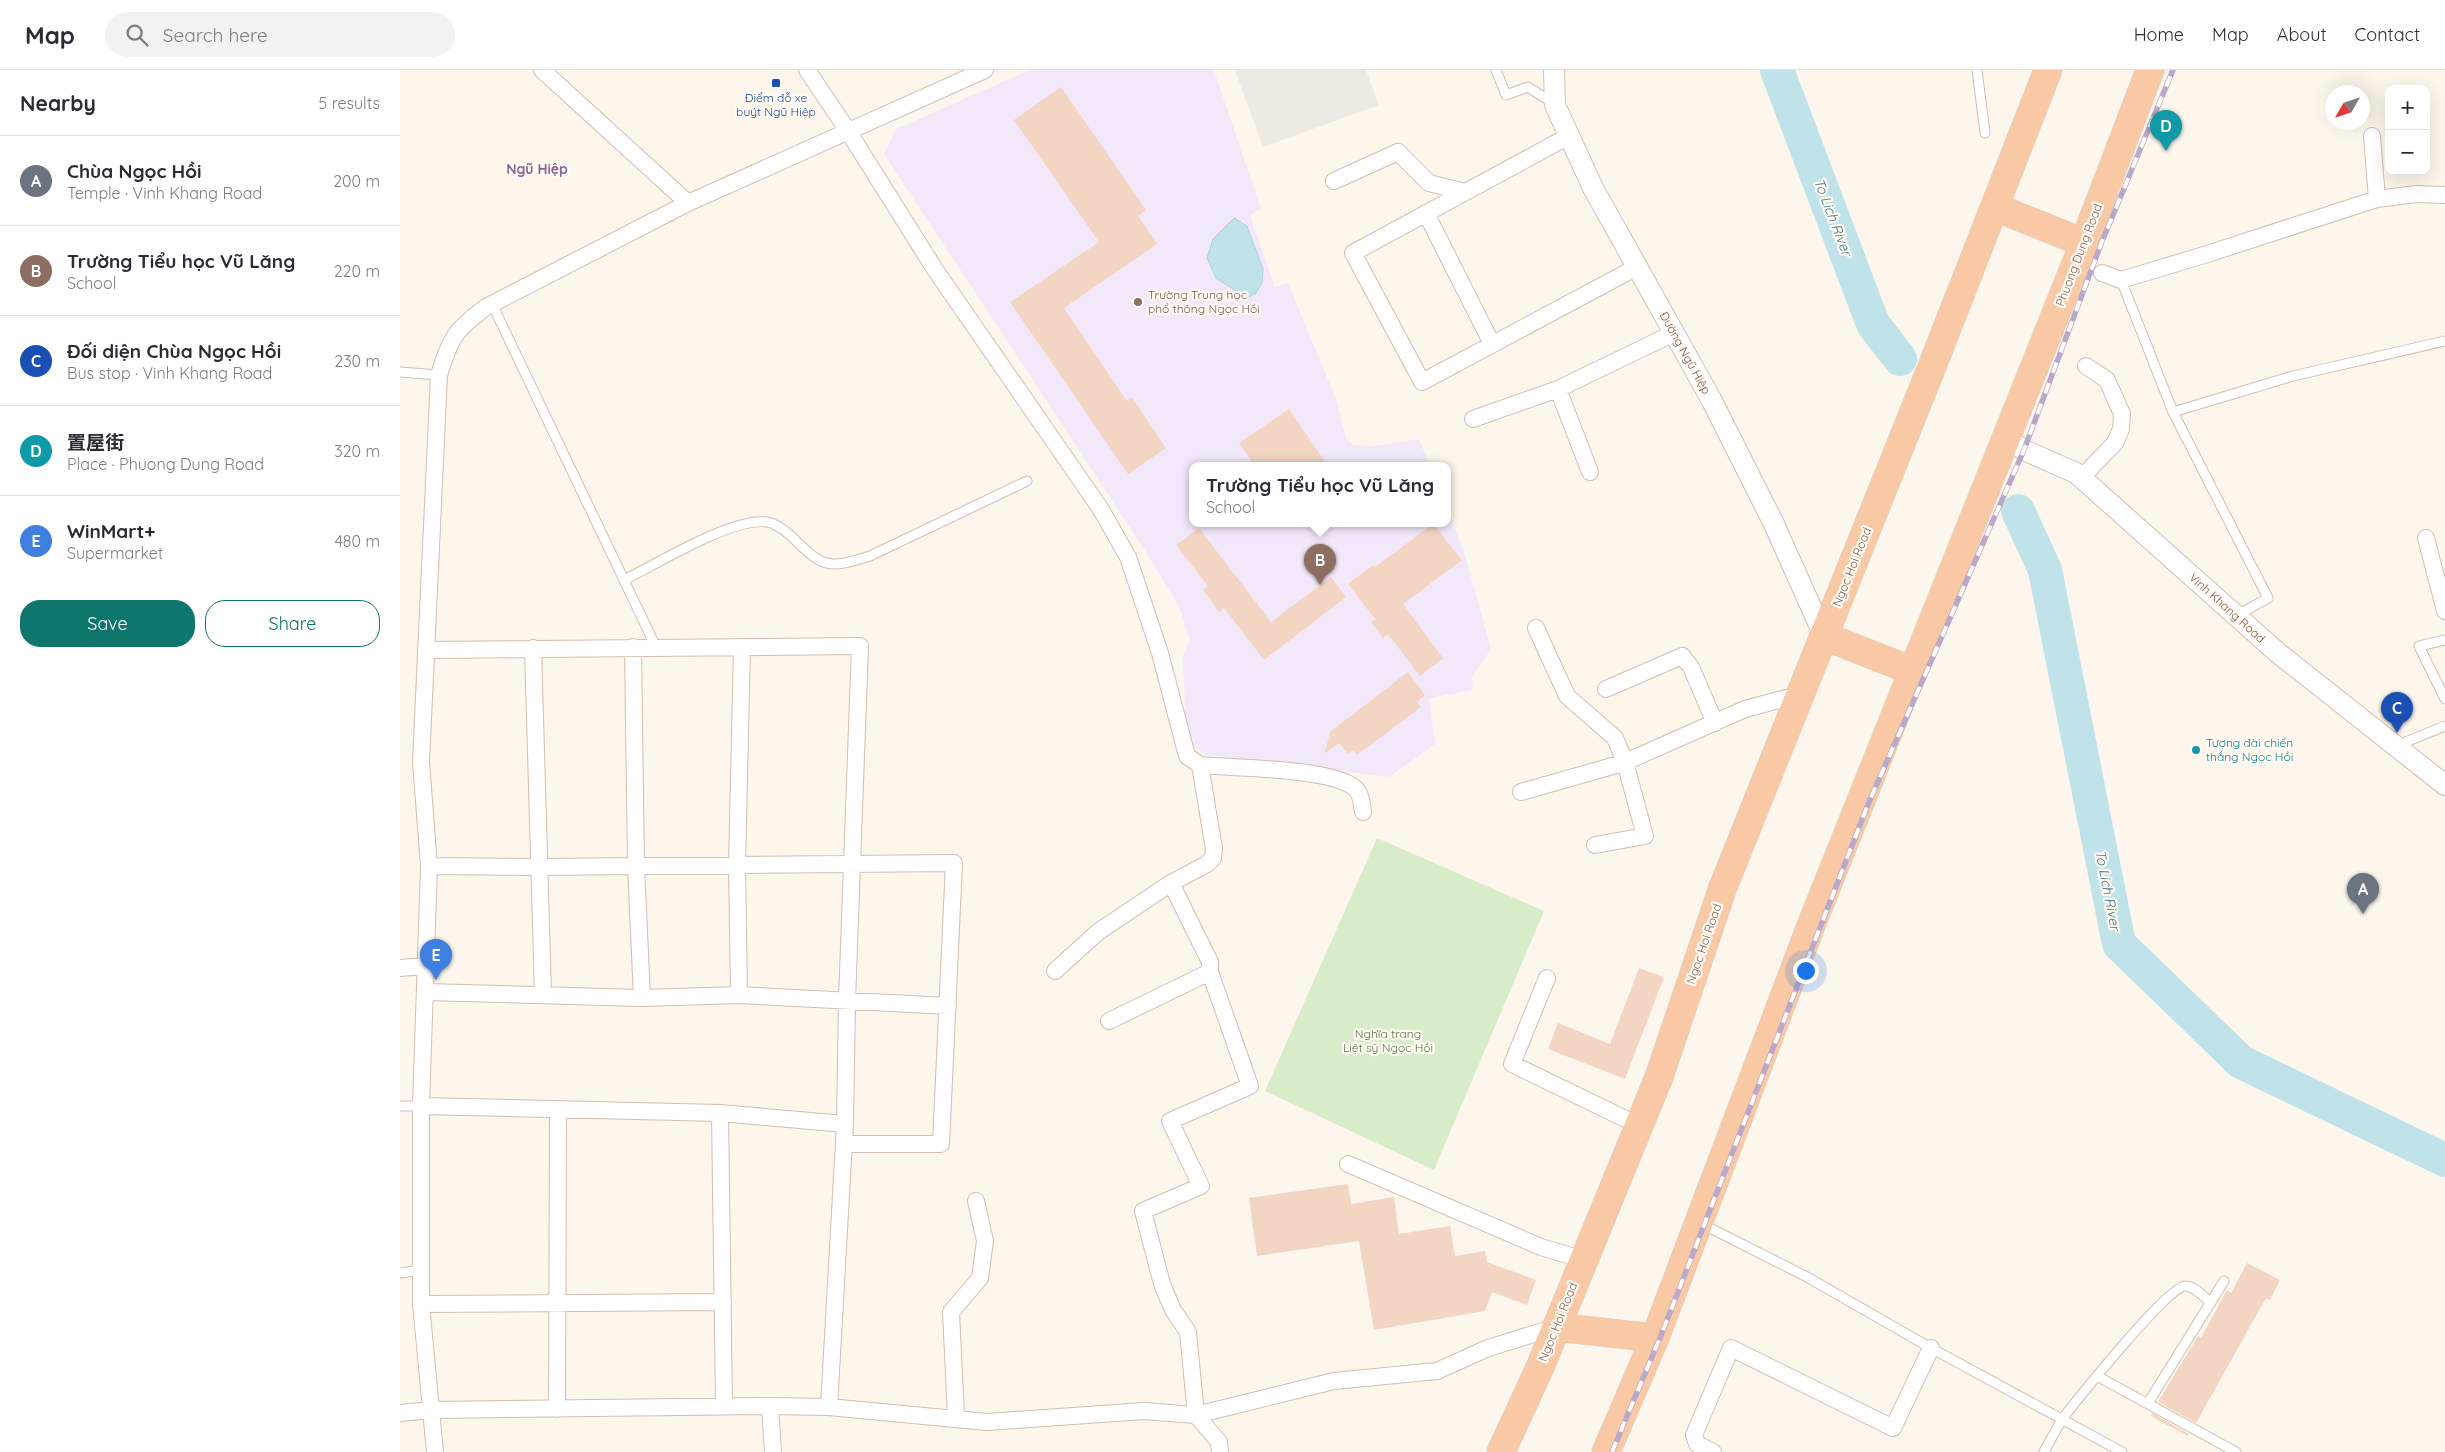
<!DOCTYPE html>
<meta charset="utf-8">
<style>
:root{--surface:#fff;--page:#f2f2f3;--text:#2b2b33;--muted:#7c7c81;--line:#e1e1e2;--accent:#0f766e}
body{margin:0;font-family:Quicksand,"Noto Sans SC",sans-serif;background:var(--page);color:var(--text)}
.controls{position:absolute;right:15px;top:15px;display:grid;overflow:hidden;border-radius:10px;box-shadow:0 5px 20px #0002}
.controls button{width:45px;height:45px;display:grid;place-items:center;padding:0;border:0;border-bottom:1px solid var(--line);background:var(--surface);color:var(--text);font:25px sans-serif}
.compass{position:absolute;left:1925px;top:15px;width:45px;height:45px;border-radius:50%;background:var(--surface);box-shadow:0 5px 20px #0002;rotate:231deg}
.you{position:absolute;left:1405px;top:900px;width:18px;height:18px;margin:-12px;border:4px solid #fff;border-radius:50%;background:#1a73e8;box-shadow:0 0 0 8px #1a73e833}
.badge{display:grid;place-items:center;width:32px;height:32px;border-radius:50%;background:var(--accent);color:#fff;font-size:16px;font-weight:700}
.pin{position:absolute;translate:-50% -41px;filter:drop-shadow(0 1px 2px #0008)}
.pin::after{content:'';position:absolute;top:26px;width:18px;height:15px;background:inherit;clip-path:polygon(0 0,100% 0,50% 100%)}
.popup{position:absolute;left:789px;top:392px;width:262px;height:65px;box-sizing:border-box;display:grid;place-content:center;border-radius:10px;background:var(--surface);filter:drop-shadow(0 1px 4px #0005);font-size:16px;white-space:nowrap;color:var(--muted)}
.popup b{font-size:19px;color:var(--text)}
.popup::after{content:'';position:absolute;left:50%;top:100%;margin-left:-10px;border:10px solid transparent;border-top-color:var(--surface)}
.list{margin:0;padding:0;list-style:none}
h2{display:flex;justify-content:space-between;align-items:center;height:65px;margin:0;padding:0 20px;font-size:21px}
h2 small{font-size:16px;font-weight:400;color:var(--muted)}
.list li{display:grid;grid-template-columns:32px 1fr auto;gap:15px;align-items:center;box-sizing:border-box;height:90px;padding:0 20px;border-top:1px solid var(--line)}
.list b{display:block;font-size:19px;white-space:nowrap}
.list p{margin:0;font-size:16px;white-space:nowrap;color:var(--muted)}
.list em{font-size:16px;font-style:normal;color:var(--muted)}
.actions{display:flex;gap:10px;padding:15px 20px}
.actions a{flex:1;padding:11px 0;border:1px solid var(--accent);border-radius:20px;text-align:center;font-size:18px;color:var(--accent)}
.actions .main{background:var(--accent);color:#fff}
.icon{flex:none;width:28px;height:28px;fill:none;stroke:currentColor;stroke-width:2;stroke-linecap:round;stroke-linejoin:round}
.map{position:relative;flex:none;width:2045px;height:1382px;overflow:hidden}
header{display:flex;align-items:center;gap:30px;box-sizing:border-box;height:70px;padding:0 25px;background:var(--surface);border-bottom:1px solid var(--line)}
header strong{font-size:24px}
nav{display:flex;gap:28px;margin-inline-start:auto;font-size:18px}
.search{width:350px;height:45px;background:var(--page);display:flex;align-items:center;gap:12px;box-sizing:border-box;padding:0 18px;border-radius:28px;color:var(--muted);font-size:19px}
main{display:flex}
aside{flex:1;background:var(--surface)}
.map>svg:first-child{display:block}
</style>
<header>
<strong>Map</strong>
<div class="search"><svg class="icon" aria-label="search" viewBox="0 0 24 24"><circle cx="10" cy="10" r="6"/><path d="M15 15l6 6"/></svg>Search here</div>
<nav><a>Home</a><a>Map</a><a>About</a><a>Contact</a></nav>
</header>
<main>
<aside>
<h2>Nearby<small>5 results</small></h2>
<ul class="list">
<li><span class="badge" style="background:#6b7280">A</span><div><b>Chùa Ngọc Hồi</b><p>Temple · Vinh Khang Road</p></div><em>200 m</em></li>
<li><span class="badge" style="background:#8d6e63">B</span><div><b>Trường Tiểu học Vũ Lăng</b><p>School</p></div><em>220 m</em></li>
<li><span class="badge" style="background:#1a4fb4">C</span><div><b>Đối diện Chùa Ngọc Hồi</b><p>Bus stop · Vinh Khang Road</p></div><em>230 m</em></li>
<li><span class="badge" style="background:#0f9aa8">D</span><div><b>置屋街</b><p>Place · Phuong Dung Road</p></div><em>320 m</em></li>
<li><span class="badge" style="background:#3f7fe0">E</span><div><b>WinMart+</b><p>Supermarket</p></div><em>480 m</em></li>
</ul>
<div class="actions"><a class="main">Save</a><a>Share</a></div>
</aside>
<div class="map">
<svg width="2045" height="1382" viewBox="0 0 2045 1382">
<rect width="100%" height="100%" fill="#fdf6ec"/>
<path fill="#efe9e4" d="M835,0h131l13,35 -116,42z"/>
<path fill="#f3e8fa" d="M630,0h184l47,139 -11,6 25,72 13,-4 48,116 10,40 7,6 20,1 46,-7 11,27h-238v58h256v-14l17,45 26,94 -19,28 1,13 -44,8 6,46 -46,33 -182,-22 -21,-14 -3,-85 7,-16 -10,-32 -34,-56 -262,-398 12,-25z"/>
<path fill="#d8ecc9" d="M977,768l167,73 -110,259 -169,-79z"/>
<path fill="#bfe3e8" stroke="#a5d3da" d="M834,148l13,8 16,43 -1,13 -6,11 -9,5 -31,-20 -9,-20 6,-19z"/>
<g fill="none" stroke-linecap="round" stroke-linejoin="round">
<path stroke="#bfe3e8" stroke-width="34" d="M1377,0l96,254 27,35
M1618,441l27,59 74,374 122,118 204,98"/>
</g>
<path fill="#f3d5c3" d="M661,17l85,123 -8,6 19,28 -93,64 63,93 5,-4 34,51 -38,26 -118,-172 89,-60 -85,-122z
M889,339l39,57h-73l-16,-23z
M1033,454l29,36 -59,44 40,54 -23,18 -32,-42 -5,4 -12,-16 4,-3 -27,-35 25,-19 2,2z
M799,458l72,94 60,-45 15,20 -82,63 -40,-52 -5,4 -16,-22 5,-4 -32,-41z
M1008,602l17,23 -8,7 4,5 -64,48 -4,-5 -5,4 -9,-11 -14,10 5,-21z
M1239,898l25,9 -39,102 -77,-30 10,-26 52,21z
M948,1114l3,20 43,-7 5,37 51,-8 5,30 30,-5 2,11 49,18 -9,25 -35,-13 -7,19 -111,19 -15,-89 -102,15 -8,-58z
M1847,1193l33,17 -10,20 -4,-2 -70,125 -38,-21 40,-66 3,2 26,-48 4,3z
M1752,1343l37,21 -1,2 -37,-20z"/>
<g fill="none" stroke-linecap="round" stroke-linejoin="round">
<defs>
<path id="service" d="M1096,0l10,25 22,-8 25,16
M1577,0l8,63
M1721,210l52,132 95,186 -32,18
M92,234l164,343
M0,302l39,3
M1773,342l120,-36 152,-35
M224,510c33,-16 108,-63 143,-58 8,1 17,8 23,13 33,32 35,35 80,21l157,-75
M2045,570l-26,6 26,53
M1996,676l49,-20
M0,1036h21
M1302,1154l105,53 124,71 191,104
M0,1203l21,-3
M1697,1306l139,76
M1748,1333l76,-122
M1644,1382c6,-11 12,-23 19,-34 14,-18 106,-133 122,-132 10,0 19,11 26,17"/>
<path id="minor" d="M142,0l146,133
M407,0l41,61 88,140 164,237 28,49 32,96 27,103 13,9c33,3 132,3 155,23 6,5 7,16 8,24
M1169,66l-216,117 69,129 215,-115
M1972,66l5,63
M934,111l64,-29 31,31 36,9
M1026,143l66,131
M1702,203l19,7 83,-25 173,-56 39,-5 29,1
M1073,349l85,-30
M1190,402l-32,-83 116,-56
M1681,408l34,-35 6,-14 1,-15 -15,-34 -21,-14
M2026,468l19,73
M1136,558l31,68 48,42 10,24 20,74 -50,9
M233,577l3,219 6,132
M133,578l10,347
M26,580l434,-4 -13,355 -2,123
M1206,619l76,-33 9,11 24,56
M1121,722l102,-29 122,-54 56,-15
M29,796l109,1 416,-4 -13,281h-97
M771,813l39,79v10l40,114 -80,35 31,65 -58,25 19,73 11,26 15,22 8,83 23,27 1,10
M0,898l25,-2
M655,901l43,-39 73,-49 36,-19 6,-6 1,-9 -14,-84
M1147,908l-35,86 126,61
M25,922l217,6 97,-3 209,11
M339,925l-2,-130 5,-218
M709,951l101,-49
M21,1036l299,7
M948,1094l193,83 43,13
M21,1234l302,-2
M324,1336l-4,-293 125,11 -16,283
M370,1336l3,46
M157,1339l1,-300
M0,1343l31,-3 339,-4 59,1 158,15 157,-11 52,4 138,-34 103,-10 51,-23 68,-21
M556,1347l-5,-105 29,-34 5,-37 -9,-40
M35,1382l-14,-148v-198l8,-240 -8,-104 18,-387c12,-38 15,-44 47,-68l202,-104 297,-133
M1313,1382l-16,-8 -3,-9 37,-87 162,80 38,-80"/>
<path id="tertiary" d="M1154,0l1,35 38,83 118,211 63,125 50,112
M1606,369l18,11 52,23 202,180 167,132"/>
<path id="trunk" d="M1595,137l89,36
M1424,566l89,35
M1156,1257l99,11
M1101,1382l40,-87 118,-288 64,-190 208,-518 117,-299
M1206,1382l49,-114 157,-415 272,-680 66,-173"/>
</defs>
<use href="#service" stroke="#d1beb0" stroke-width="11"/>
<use href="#minor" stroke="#d1beb0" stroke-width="18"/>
<use href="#tertiary" stroke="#d1beb0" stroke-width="22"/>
<use href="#trunk" stroke="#dad1cd" stroke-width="29"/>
<use href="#service" stroke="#fff" stroke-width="9"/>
<use href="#minor" stroke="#fff" stroke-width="16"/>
<use href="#tertiary" stroke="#fff" stroke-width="20"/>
<use href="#trunk" stroke="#f9c8a4" stroke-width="28"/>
<defs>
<path id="rail" d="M1212,1382l50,-119 207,-531 155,-352 77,-206 72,-174"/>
</defs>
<use href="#rail" stroke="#b9a8c9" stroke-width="5.5"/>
<use href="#rail" stroke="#fffaf3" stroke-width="4" stroke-dasharray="11" stroke-linecap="butt"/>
</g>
<rect fill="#1a4fb4" stroke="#fffaf3" stroke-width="2" x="371" y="8" width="10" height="10" rx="2.5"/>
<circle fill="#8d6e63" stroke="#fffaf3" stroke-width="2" cx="738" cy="232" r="5"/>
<circle fill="#0f9aa8" stroke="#fffaf3" stroke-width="2" cx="1796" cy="680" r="5"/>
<g text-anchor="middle" stroke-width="4.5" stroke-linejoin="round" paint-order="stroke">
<g font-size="12" fill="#164399" stroke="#fffaf3">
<text x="376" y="32">Điểm đỗ xe<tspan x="376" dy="14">buýt Ngũ Hiệp</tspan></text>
</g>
<g font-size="12" fill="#7a5c4d" stroke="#fffaf3">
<text transform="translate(1679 185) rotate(-69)" y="4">Phuong Dung Road</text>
<text transform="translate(1285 283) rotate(61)" y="4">Đường Ngũ Hiệp</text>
<text transform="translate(1452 497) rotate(-68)" y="4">Ngoc Hoi Road</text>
<text transform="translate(1827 538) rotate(42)" y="4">Vinh Khang Road</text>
<text transform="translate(1304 874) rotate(-71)" y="4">Ngoc Hoi Road</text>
<text transform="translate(1158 1252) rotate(-68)" y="4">Ngoc Hoi Road</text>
</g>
<g font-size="12" fill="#785e54" stroke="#fffaf3" text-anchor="start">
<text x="748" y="229">Trường Trung học<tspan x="748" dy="14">phổ thông Ngọc Hồi</tspan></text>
</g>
<g font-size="12" fill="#0d838f" stroke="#fffaf3" text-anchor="start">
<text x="1806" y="677">Tượng đài chiến<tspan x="1806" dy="14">thắng Ngọc Hồi</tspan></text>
</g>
<g font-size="12" fill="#537a41" stroke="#fffaf3">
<text x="988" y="968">Nghĩa trang<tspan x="988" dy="14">Liệt sỹ Ngọc Hồi</tspan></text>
</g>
<g font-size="14" font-weight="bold" fill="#846695" stroke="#fffaf3">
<text x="137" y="104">Ngũ Hiệp</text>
</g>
<g font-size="14" font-style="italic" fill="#437c86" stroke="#fffaf3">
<text transform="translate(1433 147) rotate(69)" y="5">To Lich River</text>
<text transform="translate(1708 820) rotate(79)" y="5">To Lich River</text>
</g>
</g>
</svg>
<div class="controls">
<button>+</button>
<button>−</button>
</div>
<svg class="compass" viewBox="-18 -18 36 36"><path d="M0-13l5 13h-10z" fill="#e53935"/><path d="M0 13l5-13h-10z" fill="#7c7c81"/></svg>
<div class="you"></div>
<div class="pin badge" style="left:1963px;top:844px;background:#6b7280">A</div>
<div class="pin badge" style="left:920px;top:515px;background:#8d6e63">B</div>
<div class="popup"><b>Trường Tiểu học Vũ Lăng</b>School</div>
<div class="pin badge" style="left:1997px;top:663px;background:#1a4fb4">C</div>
<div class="pin badge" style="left:1766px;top:81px;background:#0f9aa8">D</div>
<div class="pin badge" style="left:36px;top:910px;background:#3f7fe0">E</div>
</div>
</main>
